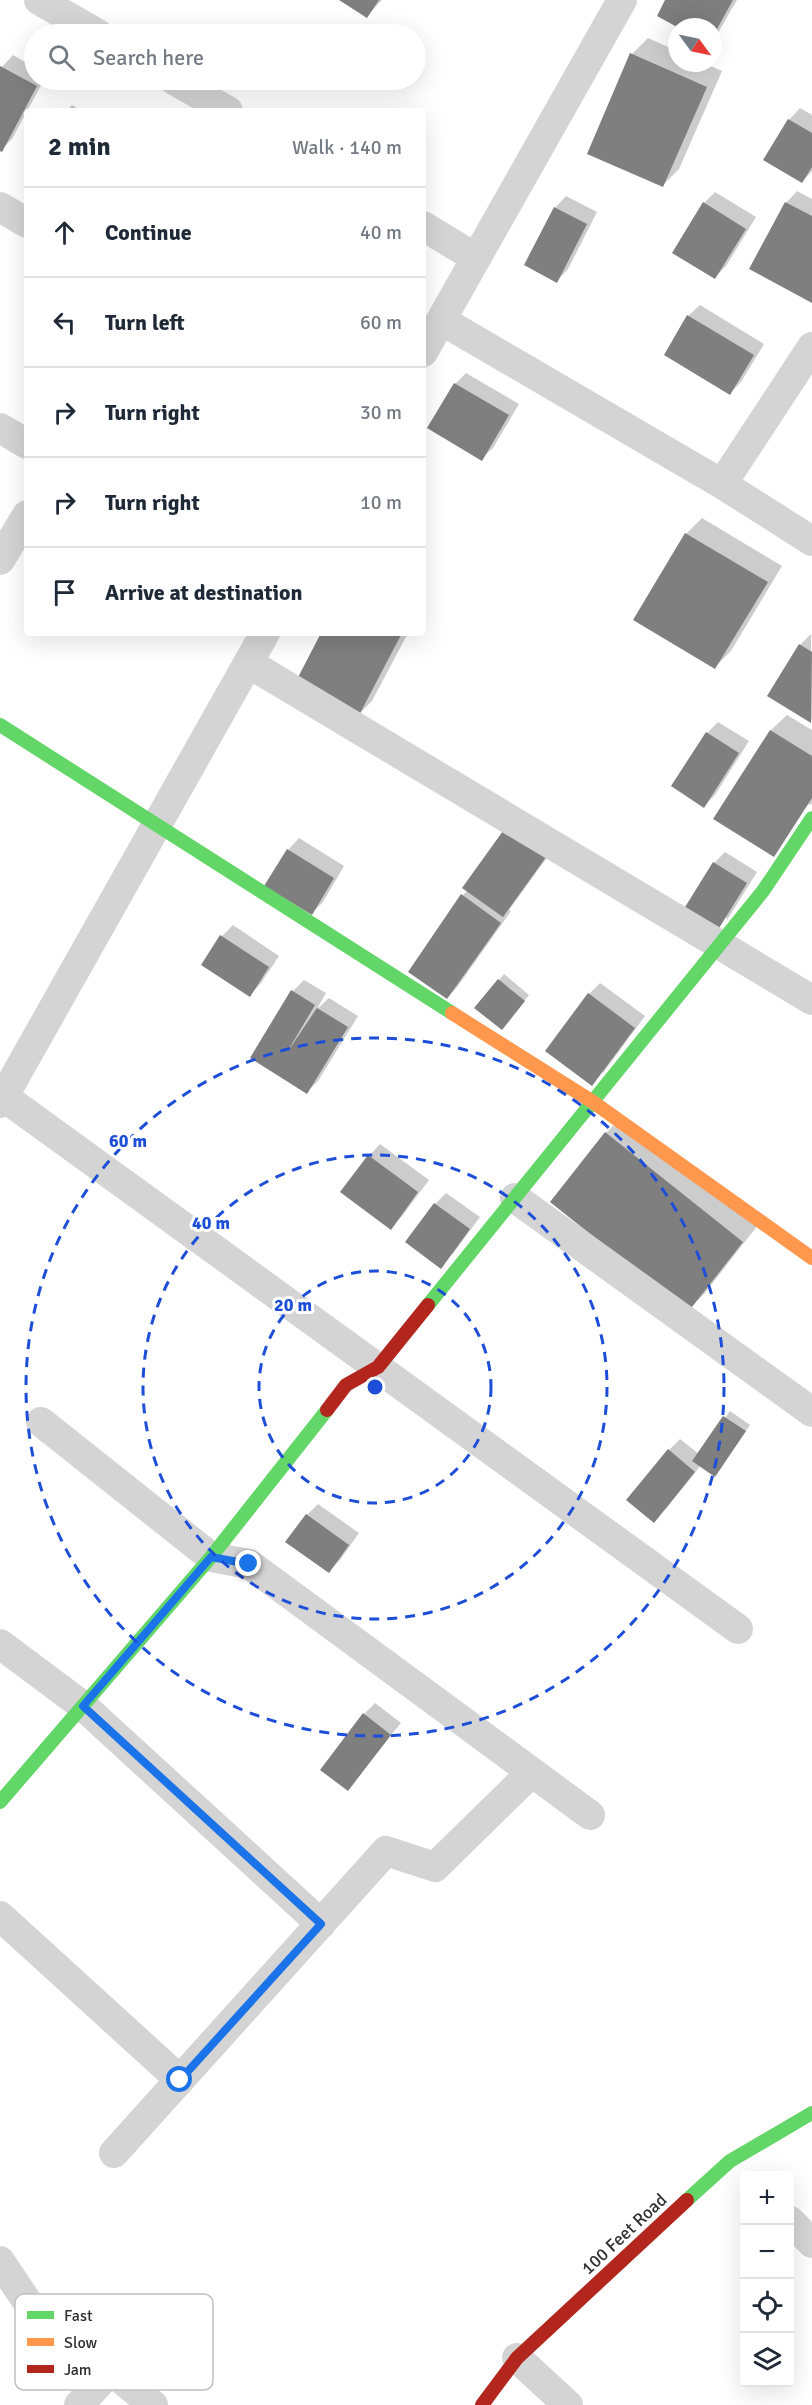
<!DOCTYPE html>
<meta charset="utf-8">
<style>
:root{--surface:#fff;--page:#f6f6f7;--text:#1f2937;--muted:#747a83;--line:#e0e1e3}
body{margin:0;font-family:Signika,sans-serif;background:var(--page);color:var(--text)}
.controls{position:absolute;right:18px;bottom:18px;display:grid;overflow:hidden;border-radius:6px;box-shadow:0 6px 24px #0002}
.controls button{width:54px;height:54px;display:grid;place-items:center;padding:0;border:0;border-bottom:2px solid var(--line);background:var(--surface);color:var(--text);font:30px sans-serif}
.compass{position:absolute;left:668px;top:18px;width:54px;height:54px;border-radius:50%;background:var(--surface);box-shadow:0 6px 24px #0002;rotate:123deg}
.stop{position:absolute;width:18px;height:18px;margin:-14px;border:4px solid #1a73e8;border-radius:50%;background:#fff}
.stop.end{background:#1a73e8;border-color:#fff;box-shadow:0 2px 6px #0008}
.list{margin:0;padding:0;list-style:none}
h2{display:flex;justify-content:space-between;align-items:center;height:78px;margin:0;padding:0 24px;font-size:26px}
h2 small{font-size:20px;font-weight:400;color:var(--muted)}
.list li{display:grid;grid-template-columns:39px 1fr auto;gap:18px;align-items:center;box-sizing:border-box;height:90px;padding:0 24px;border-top:2px solid var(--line)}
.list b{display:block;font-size:22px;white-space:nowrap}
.list em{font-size:20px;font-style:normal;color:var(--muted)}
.icon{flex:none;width:33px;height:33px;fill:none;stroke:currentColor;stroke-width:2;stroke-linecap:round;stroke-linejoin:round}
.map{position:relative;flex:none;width:812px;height:2405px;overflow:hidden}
.search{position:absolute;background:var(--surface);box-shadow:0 6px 24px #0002;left:24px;top:24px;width:402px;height:66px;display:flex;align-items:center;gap:15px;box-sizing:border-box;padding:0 21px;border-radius:33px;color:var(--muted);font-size:22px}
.panel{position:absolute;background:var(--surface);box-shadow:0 6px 24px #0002;left:24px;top:108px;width:402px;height:528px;border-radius:6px}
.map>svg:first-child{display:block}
</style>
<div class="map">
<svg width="812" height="2405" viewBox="0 0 812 2405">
<rect width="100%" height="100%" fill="#fff"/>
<path fill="#0003" d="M342,0h40l-15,16z
M667,0h70l-18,31 -6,7v-11h-33z
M648,38l29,13v12h27l18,8 -43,98 -16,16 -31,-131z
M13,55l21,12v13h10l-32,59 -11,11 -1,-81z
M72,105l10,6h-16z
M800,108l12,7v56l-10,11 -13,-62z
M797,191l15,8v103l-26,-99z
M715,192l41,25 -30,49 -11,11 -11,-74z
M566,196l31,16 -29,57 -11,12 -2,-73z
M700,305l64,39 -23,38 -11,11 -42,-77z
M466,373l53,31 -26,44 -12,11 -26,-75z
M702,518l80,48 -51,85 -16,16 -29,-133z
M323,633h85l-36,68 -16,16z
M811,634l1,85 -2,2 -10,-76z
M787,715l25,15v74l-97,14 56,-88z
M718,722l31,19 -34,54 -11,11 3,-73z
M299,838l45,28 -21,36 -11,11 -24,-63z
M559,841l-50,69 2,1 -53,75 -11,12 16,-103 5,-5z
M725,852l32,20 -30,48 -13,-57z
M233,925l46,31 -18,27 -11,12 -47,-31 19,-28z
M504,974l25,21 -22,28 -31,-15z
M304,980l22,13 -9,16 12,-11 29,18 -40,65 -11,11 -55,-35 41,-66z
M600,983l45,33 -42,57 -14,-79z
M622,1117l136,108 -54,69 -16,16 -82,-177z
M380,1144l49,36 -27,36 -11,12 -22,-72z
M446,1193l34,24 -28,38 -17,-51z
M730,1411l20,14 -35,50 -14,-10 -36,45 4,-60 11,-11 19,15z
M318,1504l41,29 -19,27 -11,11 -22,-56z
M375,1703l26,20 -54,66 17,-75z"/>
<path fill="#7f7f7f" d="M339,0h40l-12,18z
M665,0h68l-20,36v-9h-36l-20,-11z
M630,53l77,34 -44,100 -76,-33z
M0,66l37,20 -35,66 -2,-1z
M788,119l24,14v34l-10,16 -39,-23z
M703,202l43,27 -31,50 -43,-26z
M785,202l27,14v87l-63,-34z
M554,207l33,17 -30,59 -33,-18z
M687,315l67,40 -24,40 -66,-40z
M454,383l55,32 -27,46 -55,-33z
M685,533l83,49 -53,87 -82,-49z
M321,633h81l-45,86 -63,-34z
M799,644l13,8 -1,71 -44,-27z
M770,730l42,26v42l-38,59 -61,-38z
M706,732l33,21 -35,55 -33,-22z
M508,824l41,29 -46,64 -41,-29z
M287,849l47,29 -22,37 -48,-29z
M713,862l34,21 -31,50 -34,-21z
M461,894l40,29 -54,76 -39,-27z
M220,935l49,32 -19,30 -49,-32z
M498,979l27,22 -23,29 -28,-22z
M291,990l24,15 -29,49 31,-46 31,19 -41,67 -57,-36z
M588,993l47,35 -43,58 -47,-35z
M605,1132l138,110 -55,70 -138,-110z
M368,1155l50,37 -27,38 -51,-38z
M434,1203l36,26 -29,40 -36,-27z
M723,1416l23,15 -31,46 -23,-16z
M668,1449l27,23 -41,51 -28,-23z
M306,1514l43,31 -20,28 -44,-31z
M363,1713l28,22 -43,56 -28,-21z"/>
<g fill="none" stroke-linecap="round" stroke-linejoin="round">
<path stroke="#d4d4d4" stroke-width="30" d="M39,0l59,34
M174,80l54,31
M0,207l27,16
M423,226l53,32
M441,320l281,164 90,57
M423,352l199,-352
M0,428l27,16
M722,484l90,-137
M0,560l27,-45
M248,663l564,337
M4,1097l734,532
M0,1103l265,-470
M515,1198l297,214
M41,1422l170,135 38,7 341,251
M0,1644l83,62 238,218
M0,1916l180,164
M114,2153l272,-302 49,16 96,-94
M790,2221l22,22
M0,2261l28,42 125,102
M517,2358l51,47
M79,2405l32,-35"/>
<path stroke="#63d668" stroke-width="14" d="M0,725l452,288
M428,1305l335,-414 49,-73
M0,1802l211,-245 116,-147
M687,2200l43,-39 82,-48"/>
<path stroke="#ff974d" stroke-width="14" d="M452,1013l141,89 219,156"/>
<path stroke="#b3261e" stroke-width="14" d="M327,1410l19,-25 32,-18 50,-62
M482,2405l35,-47 170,-158"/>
</g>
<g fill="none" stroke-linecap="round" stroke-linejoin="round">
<path stroke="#1a73e8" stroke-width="8" d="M180,2080l141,-156 -238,-218 128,-149 38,7"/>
</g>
<g fill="none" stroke="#1d4ed8" stroke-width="3" stroke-dasharray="10 8">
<circle cx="375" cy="1387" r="116"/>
<circle cx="375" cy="1387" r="232"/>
<circle cx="375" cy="1387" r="349"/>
</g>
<g text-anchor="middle" stroke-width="6" stroke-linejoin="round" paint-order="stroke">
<g font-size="18" fill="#303030" stroke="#fff">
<text transform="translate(624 2234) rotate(-43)" y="6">100 Feet Road</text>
</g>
</g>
<rect x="15" y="2294" width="198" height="96" rx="9" fill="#fff" stroke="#c1c1c1" stroke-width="1.5"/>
<rect x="27" y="2311" width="27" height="8" fill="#63d668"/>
<rect x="27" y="2338" width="27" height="8" fill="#ff974d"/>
<rect x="27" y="2365" width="27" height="8" fill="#b3261e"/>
<g font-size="16" fill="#303030">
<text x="64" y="2321">Fast</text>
<text x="64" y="2348">Slow</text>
<text x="64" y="2375">Jam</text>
</g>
<circle cx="375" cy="1387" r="9" fill="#1d4ed8" stroke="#fff" stroke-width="3"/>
<g font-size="18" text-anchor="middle" font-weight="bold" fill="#1d4ed8" stroke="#fff" stroke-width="6" stroke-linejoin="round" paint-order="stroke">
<text x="128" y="1147">60 m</text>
<text x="211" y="1229">40 m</text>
<text x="293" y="1311">20 m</text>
</g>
</svg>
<div class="controls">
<button>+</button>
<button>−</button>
<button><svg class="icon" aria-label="locate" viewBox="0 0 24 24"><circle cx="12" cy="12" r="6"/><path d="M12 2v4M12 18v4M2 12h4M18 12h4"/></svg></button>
<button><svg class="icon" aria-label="layers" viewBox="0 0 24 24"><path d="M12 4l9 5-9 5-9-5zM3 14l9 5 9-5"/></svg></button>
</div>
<svg class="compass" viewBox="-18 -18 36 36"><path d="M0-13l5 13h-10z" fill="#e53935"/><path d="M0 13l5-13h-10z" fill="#747a83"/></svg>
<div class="stop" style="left:180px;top:2080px"></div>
<div class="stop end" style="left:249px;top:1564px"></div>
<div class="search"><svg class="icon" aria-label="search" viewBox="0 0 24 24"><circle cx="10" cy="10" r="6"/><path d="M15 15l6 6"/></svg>Search here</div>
<section class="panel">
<h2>2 min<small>Walk · 140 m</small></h2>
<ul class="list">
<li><svg class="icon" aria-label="ahead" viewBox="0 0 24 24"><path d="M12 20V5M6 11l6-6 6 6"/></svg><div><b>Continue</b></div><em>40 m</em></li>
<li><svg class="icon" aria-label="left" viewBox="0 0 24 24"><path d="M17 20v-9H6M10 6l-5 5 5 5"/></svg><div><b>Turn left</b></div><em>60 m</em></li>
<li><svg class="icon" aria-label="right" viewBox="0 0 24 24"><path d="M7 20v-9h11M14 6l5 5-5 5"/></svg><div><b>Turn right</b></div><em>30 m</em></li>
<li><svg class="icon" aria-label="right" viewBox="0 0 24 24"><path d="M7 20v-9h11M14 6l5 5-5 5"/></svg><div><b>Turn right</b></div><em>10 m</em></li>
<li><svg class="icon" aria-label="arrive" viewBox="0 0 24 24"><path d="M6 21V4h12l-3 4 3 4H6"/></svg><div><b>Arrive at destination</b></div></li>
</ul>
</section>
</div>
